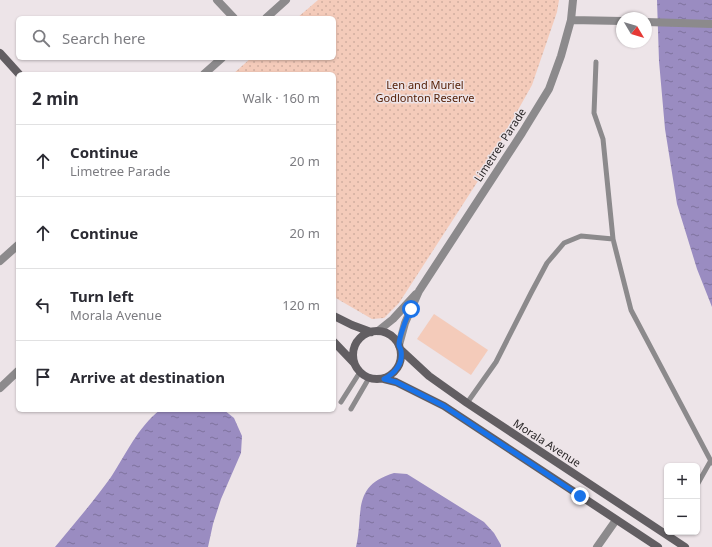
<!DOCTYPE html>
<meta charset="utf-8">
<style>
:root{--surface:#fff;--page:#f7f7f7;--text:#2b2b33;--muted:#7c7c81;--line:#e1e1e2}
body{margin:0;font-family:"Noto Sans",sans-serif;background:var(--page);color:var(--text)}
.controls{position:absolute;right:12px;bottom:12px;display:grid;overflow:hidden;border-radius:6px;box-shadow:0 1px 3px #0004}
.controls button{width:36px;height:36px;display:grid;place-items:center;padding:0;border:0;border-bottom:1px solid var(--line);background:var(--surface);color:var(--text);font:20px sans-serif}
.compass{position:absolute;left:616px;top:12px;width:36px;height:36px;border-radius:50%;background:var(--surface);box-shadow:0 1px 3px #0004;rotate:128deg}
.stop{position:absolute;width:12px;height:12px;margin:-9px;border:3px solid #1a73e8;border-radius:50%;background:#fff}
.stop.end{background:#1a73e8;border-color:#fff;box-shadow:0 1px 4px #0008}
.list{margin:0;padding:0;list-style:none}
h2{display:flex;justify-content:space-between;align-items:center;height:52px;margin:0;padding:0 16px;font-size:17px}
h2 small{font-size:13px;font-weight:400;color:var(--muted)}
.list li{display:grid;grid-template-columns:26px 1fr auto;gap:12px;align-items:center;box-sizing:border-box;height:72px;padding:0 16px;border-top:1px solid var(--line)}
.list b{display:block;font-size:15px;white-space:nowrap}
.list p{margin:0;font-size:13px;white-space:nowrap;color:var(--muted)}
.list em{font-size:13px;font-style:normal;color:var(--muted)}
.icon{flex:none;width:22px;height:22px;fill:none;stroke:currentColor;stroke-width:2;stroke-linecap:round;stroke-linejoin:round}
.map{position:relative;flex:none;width:712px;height:547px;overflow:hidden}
.search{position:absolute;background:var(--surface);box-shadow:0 1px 3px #0004;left:16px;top:16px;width:320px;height:44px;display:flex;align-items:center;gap:10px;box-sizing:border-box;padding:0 14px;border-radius:6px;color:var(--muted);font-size:15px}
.panel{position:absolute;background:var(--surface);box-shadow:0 1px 3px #0004;left:16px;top:72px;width:320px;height:340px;border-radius:6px}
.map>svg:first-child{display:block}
</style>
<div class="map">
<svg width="712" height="547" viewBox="0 0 712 547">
<defs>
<pattern id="park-dots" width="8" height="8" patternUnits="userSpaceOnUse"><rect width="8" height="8" fill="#f4cbba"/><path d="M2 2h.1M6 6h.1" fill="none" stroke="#d1aea0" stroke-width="1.8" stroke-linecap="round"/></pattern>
<pattern id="water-ripples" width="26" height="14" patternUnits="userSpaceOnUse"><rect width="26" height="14" fill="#9a8cc1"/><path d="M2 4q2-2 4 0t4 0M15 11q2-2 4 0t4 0" fill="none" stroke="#7e729d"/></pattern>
</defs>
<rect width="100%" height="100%" fill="#ede4e8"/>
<path fill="#f4cbba" d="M434,314l54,36 -17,25 -54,-36z"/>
<path fill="url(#park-dots)" d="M318,0h241l-2,12 -25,73 -54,96 -79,122 -15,15 -12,1 -38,-22v-223h-101l18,-16h83v-40h-37z"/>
<path fill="url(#water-ripples)" d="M657,0h55v307l-15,-38 -20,-65 -12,-75 -6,-68z
M160,410h64l10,8 8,18 -1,17 -20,46 -8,25 -5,23h-153c19,-23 39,-46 56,-70 15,-23 27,-50 49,-67z
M394,473l13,1 77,48 10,11 7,12v2h-145c8,-34 -5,-61 38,-74z"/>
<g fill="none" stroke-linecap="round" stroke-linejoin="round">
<path stroke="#8c8a8c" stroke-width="5" d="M613,239l18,71 81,153
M341,402l19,-30
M467,403l29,-41 35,-69 16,-30 17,-20 17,-7 32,3 -10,-100 -9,-26 2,-51
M351,409l18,-31
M697,485l13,-23"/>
<path stroke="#8c8a8c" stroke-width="8" d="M217,0l17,18
M266,18l20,-18
M571,20l51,1
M646,22l66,2
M204,74l18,-16
M0,261l18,-16
M378,331l15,-12 23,-25
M399,345l6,-22 14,-32 103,-158 27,-44 12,-33 10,-36 2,-20
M0,388l18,-17
M597,547l19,-27"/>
<path stroke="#625e62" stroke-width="8" d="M0,53l19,21
M334,316l18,9 19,7
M353 355a24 24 0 1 1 48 0a24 24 0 1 1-48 0Z
M334,342l20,21
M401,350l28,26 38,27 218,144
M384,379l12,3 48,24 214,141"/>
</g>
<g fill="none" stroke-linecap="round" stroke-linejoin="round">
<path stroke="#1a73e8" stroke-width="5" d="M411,309c-4,7 -12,28 -12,36 0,2 2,4 2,6 2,13 -6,22 -17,28l12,3 48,24 136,90"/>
</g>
<g text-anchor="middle" stroke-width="3" stroke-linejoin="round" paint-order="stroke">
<g font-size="11" fill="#562108" stroke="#ede4e8">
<text x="425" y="89">Len and Muriel<tspan x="425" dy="13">Godlonton Reserve</tspan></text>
</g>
<g font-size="11" fill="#282526" stroke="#ede4e8">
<text transform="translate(500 145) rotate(-57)" y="4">Limetree Parade</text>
<text transform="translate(547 443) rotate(33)" y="4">Morala Avenue</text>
</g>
</g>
</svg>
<div class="controls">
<button>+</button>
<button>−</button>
</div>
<svg class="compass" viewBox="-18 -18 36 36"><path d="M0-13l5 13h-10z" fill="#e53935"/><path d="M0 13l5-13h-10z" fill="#7c7c81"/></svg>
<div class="stop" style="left:411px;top:309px"></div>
<div class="stop end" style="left:580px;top:496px"></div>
<div class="search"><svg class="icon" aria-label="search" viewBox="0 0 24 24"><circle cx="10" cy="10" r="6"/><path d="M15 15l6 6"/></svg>Search here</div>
<section class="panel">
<h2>2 min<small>Walk · 160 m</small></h2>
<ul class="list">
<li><svg class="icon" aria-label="ahead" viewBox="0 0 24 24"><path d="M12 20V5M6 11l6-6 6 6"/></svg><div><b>Continue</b><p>Limetree Parade</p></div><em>20 m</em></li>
<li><svg class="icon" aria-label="ahead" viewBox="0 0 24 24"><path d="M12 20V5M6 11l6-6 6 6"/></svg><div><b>Continue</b></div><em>20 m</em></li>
<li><svg class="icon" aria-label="left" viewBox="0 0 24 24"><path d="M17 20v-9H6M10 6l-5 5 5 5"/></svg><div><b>Turn left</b><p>Morala Avenue</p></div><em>120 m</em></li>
<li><svg class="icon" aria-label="arrive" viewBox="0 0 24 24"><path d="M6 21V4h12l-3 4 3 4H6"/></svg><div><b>Arrive at destination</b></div></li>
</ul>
</section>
</div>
